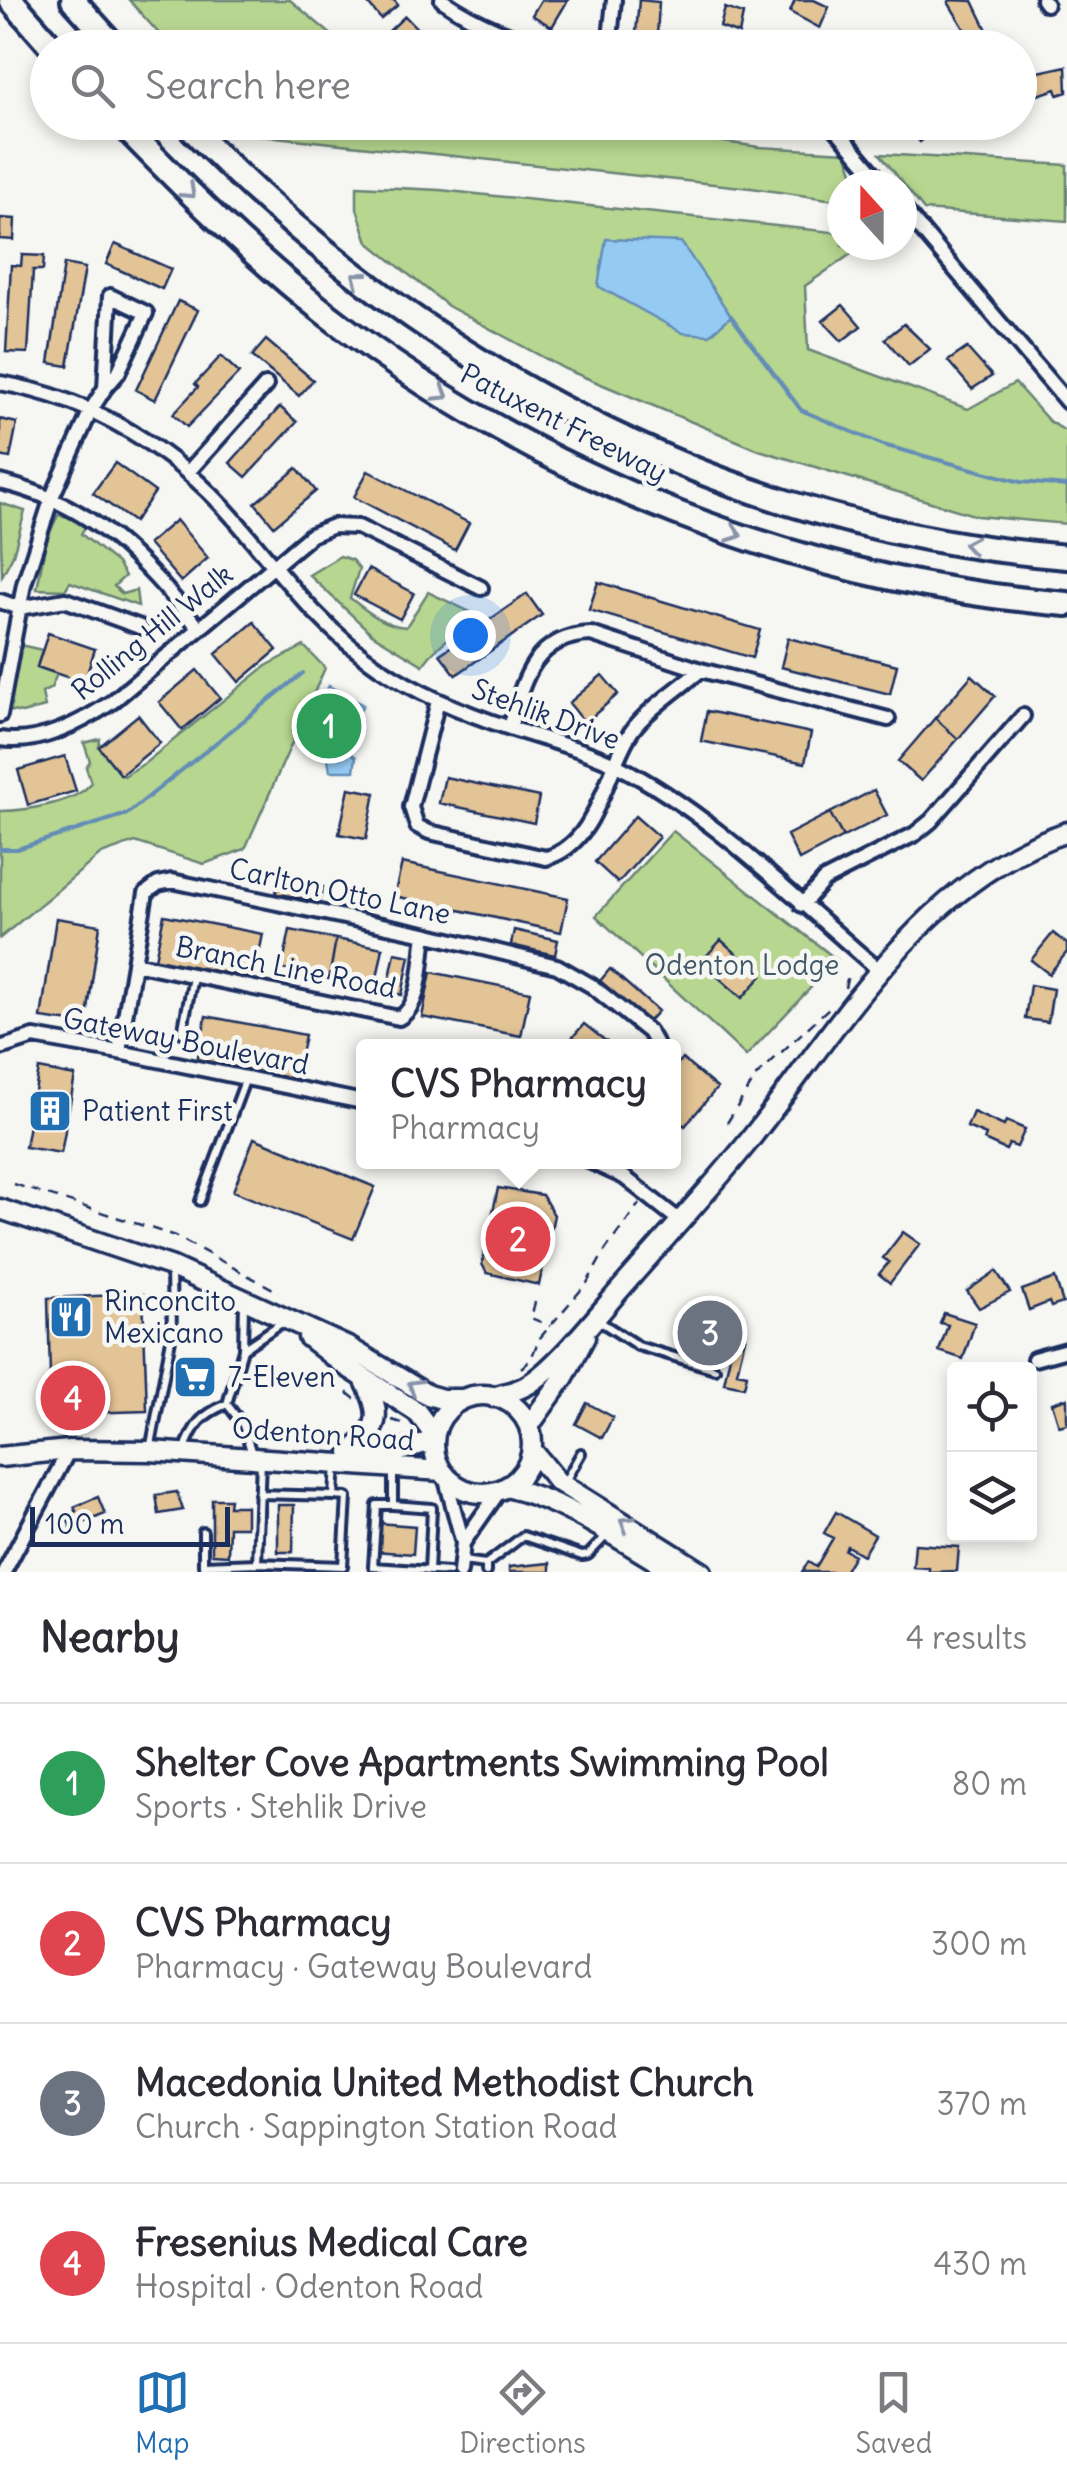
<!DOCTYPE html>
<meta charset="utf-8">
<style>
:root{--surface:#fff;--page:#f2f2f3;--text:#2b2b33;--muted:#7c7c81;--line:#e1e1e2;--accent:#1f6fb2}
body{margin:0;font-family:Delius,sans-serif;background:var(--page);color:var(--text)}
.controls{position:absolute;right:30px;bottom:30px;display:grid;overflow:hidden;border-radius:10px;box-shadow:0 5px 15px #0003}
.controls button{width:90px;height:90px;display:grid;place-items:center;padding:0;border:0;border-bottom:2px solid var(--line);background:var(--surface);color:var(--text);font:50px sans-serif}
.compass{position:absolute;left:827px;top:170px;width:90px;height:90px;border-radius:50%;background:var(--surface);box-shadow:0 5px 15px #0003;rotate:339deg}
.scale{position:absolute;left:30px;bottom:25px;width:200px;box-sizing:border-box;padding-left:10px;border:5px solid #1b2f5e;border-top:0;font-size:28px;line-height:35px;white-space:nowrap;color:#1b2f5e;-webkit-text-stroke:8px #f6f6f2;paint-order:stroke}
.you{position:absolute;left:470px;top:635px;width:35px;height:35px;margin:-25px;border:8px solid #fff;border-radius:50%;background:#1a73e8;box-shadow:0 0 0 15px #1a73e833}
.badge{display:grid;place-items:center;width:65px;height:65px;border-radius:50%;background:var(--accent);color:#fff;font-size:32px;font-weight:700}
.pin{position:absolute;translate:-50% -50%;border:5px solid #fff;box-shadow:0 2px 10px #0006}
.popup{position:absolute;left:356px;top:1039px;width:325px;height:130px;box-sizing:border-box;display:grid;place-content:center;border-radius:10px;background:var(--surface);filter:drop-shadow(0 2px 8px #0005);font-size:32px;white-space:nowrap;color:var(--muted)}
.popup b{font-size:38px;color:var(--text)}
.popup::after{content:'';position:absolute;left:50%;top:100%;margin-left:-20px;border:20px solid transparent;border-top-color:var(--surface)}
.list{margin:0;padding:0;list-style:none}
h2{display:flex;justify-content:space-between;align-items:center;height:130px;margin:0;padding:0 40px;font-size:42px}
h2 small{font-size:32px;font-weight:400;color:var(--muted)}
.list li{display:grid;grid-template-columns:65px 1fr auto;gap:30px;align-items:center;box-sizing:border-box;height:160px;padding:0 40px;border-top:2px solid var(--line)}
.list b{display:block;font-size:38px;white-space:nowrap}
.list p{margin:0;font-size:32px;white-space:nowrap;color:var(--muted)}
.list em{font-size:32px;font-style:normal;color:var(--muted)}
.icon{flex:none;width:55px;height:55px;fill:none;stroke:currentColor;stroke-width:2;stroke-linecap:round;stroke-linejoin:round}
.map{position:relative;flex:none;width:1067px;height:1572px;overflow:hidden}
.search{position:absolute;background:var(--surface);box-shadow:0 5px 15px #0003;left:30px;right:30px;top:30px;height:110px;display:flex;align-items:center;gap:25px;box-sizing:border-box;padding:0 35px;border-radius:55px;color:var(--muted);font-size:38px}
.sheet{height:770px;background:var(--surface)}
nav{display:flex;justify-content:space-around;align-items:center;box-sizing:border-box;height:140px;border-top:2px solid var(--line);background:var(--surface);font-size:28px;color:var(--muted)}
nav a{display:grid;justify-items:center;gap:5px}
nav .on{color:var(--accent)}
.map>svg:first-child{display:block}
</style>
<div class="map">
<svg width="1067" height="1572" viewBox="0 0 1067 1572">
<rect width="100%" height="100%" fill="#f6f6f2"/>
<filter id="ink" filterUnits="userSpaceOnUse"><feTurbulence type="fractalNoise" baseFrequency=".01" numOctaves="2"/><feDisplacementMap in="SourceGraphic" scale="20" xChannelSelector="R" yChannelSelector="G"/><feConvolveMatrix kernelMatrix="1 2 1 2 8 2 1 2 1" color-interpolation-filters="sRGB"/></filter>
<g filter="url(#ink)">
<path fill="#b7d68f" stroke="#698276" stroke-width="2.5" d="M129,0h161l56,47h-175z
M237,123l348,-1 174,25 87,5 12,33h-16v16l-91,-13 -503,-54z
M880,154l187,11v56l-143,-11z
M357,186l83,4 402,43v12h22l-59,41 3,64 160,59 47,-26 34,38 18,11v92l-90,-8 -218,-66 -194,-81 -117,-63 -80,-64 -11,-33z
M0,503l25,8 -12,44 -11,21z
M58,515l16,3 11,9 -4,7 36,29 8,13 -11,10 8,8 14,-4 2,16 -68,-24 -5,8 -28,-1 9,-48z
M340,556l12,4 7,9 -9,29c18,14 33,27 56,29l22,-35 49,23c-19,18 -39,28 -54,50l-51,-31 -63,-59z
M20,645l22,5 -5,17 20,7 -6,14 -9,5 3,14 -23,6 -16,-3z
M304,646l21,22 -80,181 -41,15 -69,-22 -34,12 -101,84v-127c24,0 77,-8 91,-28l-5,-16 4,-6 -6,-18 16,-4 -1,8 25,29 21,-13 121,-97z
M673,831l164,129 -91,96 -150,-140z"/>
<path fill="#95cbf3" stroke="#648db7" stroke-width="2.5" d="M606,239l75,3 50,74 -21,19 -27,-2 -85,-47z
M329,686l34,19 -21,41 14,11 -2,14h-24l-3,-18 -24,-21z"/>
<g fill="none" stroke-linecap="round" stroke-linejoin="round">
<path stroke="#648db7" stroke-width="4" d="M731,316l70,94 82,35 138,37 46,4
M0,849h17l110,-35 176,-141"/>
</g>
<path fill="#e3c496" stroke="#1b2f5e" stroke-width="2.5" d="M365,0h29l4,5 -17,14z
M541,0h27l-16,27 -20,-12z
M639,0l20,2 -2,35 -21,-4z
M795,0h19l15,7 -9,21 -30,-16z
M951,0l22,1 14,29 -16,10 -23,-38z
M725,8l18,6 -4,20 -19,-7z
M405,16l24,25 -7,7h-17l-16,-17z
M1066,66l1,26 -9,3 -2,-6 -18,6 -8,-21z
M902,122h29l5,6 -16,14z
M0,218l15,1 -1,21 -14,-1z
M115,244l56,25 -9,20 -56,-25z
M22,255l22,1 -1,14h-10l-5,83 -22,-1 5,-87 10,1z
M64,264l21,4 -17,98 -19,-3z
M178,301l20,9 -43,90 -19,-10z
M843,305l18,21 -19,15 -19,-20z
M904,324l26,25 -21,17 -24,-27z
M266,340l47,40 -14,16 -47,-40z
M967,348l25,28 -20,13 -24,-28z
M221,356l18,17 -52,54 -14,-13 25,-27 -3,-3z
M280,407l17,15 -51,55 -16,-14z
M0,419l17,4 -7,35 -10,-2z
M115,463l40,29 -21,30 -41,-29z
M297,468l19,23 -42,35 -19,-23z
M368,471l101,52 -14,27 -101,-53z
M176,520l32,38 -27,24 -33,-38z
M368,569l46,24 -14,26 -46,-24z
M598,582l162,48 -8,28 -163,-48z
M527,594l15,21 -86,60 -16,-21z
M254,622l23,28 -38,32 -23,-28z
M48,633l47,16 -11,34 -47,-16z
M788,638l109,27 -7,29 -109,-27z
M197,670l23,28 -38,32 -23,-28z
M602,675l16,19 -33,29 -16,-20z
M972,675l23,21 -37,43 -23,-21z
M707,711l104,22 -6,30 -104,-22z
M138,715l22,28 -39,32 -22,-28z
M935,718l23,21 -37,42 -23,-20z
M65,756l11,35 -48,14 -10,-35z
M445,777l94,20 -5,26 -95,-20z
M349,788l26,5 -9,46 -27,-5z
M874,790l13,25 -44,22 -13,-24z
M830,813l13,24 -44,23 -12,-25z
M635,816l24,21 -41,46 -23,-21z
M402,863l166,35 -7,34 -167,-36z
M279,878l44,9 -4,15 -43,-9z
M164,915l99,19 -9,45 -99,-20z
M56,918l44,7 -14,99 -45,-6z
M290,930l46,9 -7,40 -47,-10z
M514,930l44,10 -3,15 -44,-10z
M1053,933l14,11v8l-18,22 -18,-14z
M336,939l47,9 -8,40 -46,-9z
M721,940l41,36 -20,22 -41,-36z
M395,953l15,3 -8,39 -15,-3z
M610,969l48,42 -10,11 -48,-41z
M431,972l99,20 -9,44 -99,-19z
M1030,985l23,4 -5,33 -23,-3z
M206,1016l99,19 -9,45 -99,-19z
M584,1024l28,22h-47z
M682,1059l35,29 -32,38 -12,-9v-48z
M39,1069l36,7 -14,77 -36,-6z
M973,1112l31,14 2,-5 19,8 -8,18 -8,-3 -3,6 -22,-10 2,-5 -19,-8z
M254,1138l121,49 -22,52 -120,-48z
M498,1188l44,7 12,20 -15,70 -52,-12 -5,-9z
M903,1232l17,12 -30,39 -11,-9 10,-12 -6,-4z
M996,1271l14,21 -31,16 -12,-17z
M1055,1278l8,25 -12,4 -2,-5 -20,8 -7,-20z
M143,1294l4,117 -96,3 -3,-116z
M944,1313l31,10 -12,36 -24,-8 9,-26 -8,-2z
M702,1324l44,10 -9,38 10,2 -3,13 -20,-4 8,-37 -33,-8z
M190,1357l17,3 -7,36 -17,-3z
M1067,1398v26l-8,2 -7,-23z
M587,1403l26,14 -11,21 -26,-14z
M177,1492l6,18 -24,4 -3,-19z
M98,1497l7,17 -34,14 -5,-13 10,-4 -2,-4z
M212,1499h18l-1,7h17v21h-17l-1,28 -16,-1z
M278,1505h16l-1,47h-15z
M836,1512l39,23 -12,20 -16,-9 -2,4 9,5 -10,17h-42l6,-10 8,5 17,-29 -9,-5z
M377,1523l38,3 -2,28 -38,-3z
M915,1544l44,3 -2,24 -28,1v-4l-16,-1z
M550,1563v9h-41v-5z"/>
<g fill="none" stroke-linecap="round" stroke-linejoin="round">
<defs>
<path id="lane" d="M182,1033l11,-56
M200,1201l46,-123
M244,1304l-1,45 40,-27
M596,1319l42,27 77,23
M227,1404l16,-55
M150,1450l22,-116 -1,-65
M184,1451c10,-27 17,-36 43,-47l16,21 8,26
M261,1460l-4,103 86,3 4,-69 -13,-1 2,-32
M393,1472v33h-16l-4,62 76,5
M564,1483l17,-30
M259,1494l75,2
M393,1505l39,3 -3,63
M203,1532v33l54,-2
M462,1561l24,3v8
M486,1564l37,-28 59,20 6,-1 20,-21"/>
<path id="street" d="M442,0c36,25 72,39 115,48
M1043,0l3,4
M609,48l5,-48
M830,122l54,63
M902,207l165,195
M0,383c94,16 175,67 237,139 44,52 85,107 143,146 40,27 84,45 130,60 36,12 74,21 108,38 95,48 180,136 262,205
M189,471l77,-86
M0,482c94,22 140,75 199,146
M0,601l20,7 45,-8 75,27
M438,701l-27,106 6,19 12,6 117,26c52,-14 59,-86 85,-126 14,-21 50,-45 70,-62
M0,715l24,-131 28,-87 39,-87 14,-22 5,-92 36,17 -28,60 -13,15
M510,728c13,-47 23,-92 81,-94l110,36 187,49
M0,739c38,6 81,-16 112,-37l199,-167 22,-9 25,1 123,61
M802,905l22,-25 91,-46 16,-13 92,-105
M134,963l265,55c24,-13 22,-60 26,-84
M0,1048l34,-11 85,15 244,50
M119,1052l27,-159 12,-9 14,-3 253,53 132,32 35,20 57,46 8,14
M591,1162l33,15 56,44
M1034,1359l33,-9
M445,1476l18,67 -3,29
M463,1543l37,-53
M4,1572l65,-122"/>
<path id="secondary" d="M0,1209l170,57 180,82 78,47 14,4h22
M308,1337l33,26 76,49 17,23
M434 1444a49 49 0 1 1 98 0a49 49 0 1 1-98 0Z
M493,1397c12,-4 26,-6 36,-13 29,-18 71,-72 95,-99 40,-46 82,-91 120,-138 93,-115 175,-266 323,-315
M529,1426l35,-49 21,-40
M532,1450l25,31 145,91
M350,1452c33,-25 31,-40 13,-75
M352,1453l45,-1 37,-12
M0,1457l69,-7 81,1 292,20
M507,1487c62,16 113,53 167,85"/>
<path id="highway" d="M11,0l42,48
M73,0l43,48
M120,122c65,67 131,133 205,191 212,165 474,269 742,291
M185,122c233,242 544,409 882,435"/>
</defs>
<use href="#lane" stroke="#1b2f5e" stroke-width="14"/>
<use href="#street" stroke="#1b2f5e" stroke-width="20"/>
<use href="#secondary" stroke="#1b2f5e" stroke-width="25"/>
<use href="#highway" stroke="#1b2f5e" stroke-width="30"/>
<path stroke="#1b2f5e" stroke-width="2.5" stroke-dasharray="10 8" stroke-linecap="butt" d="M845,988l3,-13
M727,1123l30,-48 74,-69
M14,1184l161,52 98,53
M535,1302l-4,16 19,8
M521,1368l10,-9 8,-20 48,-56 19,-34 33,-45
M333,1381l22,18
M392,1420l16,5"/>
<use href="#lane" stroke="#f6f6f2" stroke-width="6"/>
<use href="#street" stroke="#f6f6f2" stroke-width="12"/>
<use href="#secondary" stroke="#f6f6f2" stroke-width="18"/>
<use href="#highway" stroke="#f6f6f2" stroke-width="22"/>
</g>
<defs><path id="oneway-chevron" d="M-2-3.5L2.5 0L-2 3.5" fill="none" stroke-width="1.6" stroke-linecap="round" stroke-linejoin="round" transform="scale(2.5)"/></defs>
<g stroke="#8892a8">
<use href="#oneway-chevron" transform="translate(189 192) rotate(43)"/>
<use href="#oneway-chevron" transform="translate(358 278) rotate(-143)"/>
<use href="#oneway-chevron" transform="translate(442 394) rotate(32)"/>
<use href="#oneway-chevron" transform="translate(735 534) rotate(20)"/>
<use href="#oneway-chevron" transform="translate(970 545) rotate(-171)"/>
<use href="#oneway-chevron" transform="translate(414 1386) rotate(-150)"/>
<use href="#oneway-chevron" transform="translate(626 1523) rotate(-148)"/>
</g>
</g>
<defs>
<symbol id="building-square" viewBox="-11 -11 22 22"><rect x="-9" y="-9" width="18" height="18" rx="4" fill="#1f6fb2" stroke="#f6f6f2"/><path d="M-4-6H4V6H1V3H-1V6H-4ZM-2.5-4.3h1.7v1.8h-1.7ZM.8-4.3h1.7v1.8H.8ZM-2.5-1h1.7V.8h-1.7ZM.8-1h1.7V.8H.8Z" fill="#fff"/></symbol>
<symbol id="restaurant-square" viewBox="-11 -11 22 22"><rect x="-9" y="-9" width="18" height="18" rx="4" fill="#1f6fb2" stroke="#f6f6f2"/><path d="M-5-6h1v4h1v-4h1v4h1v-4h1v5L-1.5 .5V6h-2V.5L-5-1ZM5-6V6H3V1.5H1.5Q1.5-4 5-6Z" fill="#fff"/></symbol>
<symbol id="supermarket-square" viewBox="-11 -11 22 22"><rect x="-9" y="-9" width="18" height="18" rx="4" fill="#1f6fb2" stroke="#f6f6f2"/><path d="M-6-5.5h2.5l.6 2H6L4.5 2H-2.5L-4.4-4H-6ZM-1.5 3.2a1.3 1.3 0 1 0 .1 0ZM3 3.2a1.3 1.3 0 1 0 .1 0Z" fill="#fff"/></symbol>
</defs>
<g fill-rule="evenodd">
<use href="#building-square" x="25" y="1086" width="50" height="50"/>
<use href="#restaurant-square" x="46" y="1292" width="50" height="50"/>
<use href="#supermarket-square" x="170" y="1352" width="50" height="50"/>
</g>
<g text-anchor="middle" stroke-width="9" stroke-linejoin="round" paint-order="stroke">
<g font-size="28" fill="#1b2f5e" stroke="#f6f6f2">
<text transform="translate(564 423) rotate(27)" y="10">Patuxent Freeway</text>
<text transform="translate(152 632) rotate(-39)" y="10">Rolling Hill Walk</text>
<text transform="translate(546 714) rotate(20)" y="10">Stehlik Drive</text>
<text transform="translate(340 891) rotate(12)" y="10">Carlton Otto Lane</text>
<text transform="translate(286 967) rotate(11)" y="10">Branch Line Road</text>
<text transform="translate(186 1041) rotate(11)" y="10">Gateway Boulevard</text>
<text transform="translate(323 1434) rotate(4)" y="10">Odenton Road</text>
</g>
<g font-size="28" fill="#42596a" stroke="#f6f6f2">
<text x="742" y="975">Odenton Lodge</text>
</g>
<g font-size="28" fill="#1b2f5e" stroke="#f6f6f2" text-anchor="start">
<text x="82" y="1121">Patient First</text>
<text x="104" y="1311">Rinconcito<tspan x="104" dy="32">Mexicano</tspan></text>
<text x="228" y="1387">7-Eleven</text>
</g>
</g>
</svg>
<div class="controls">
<button><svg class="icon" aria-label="locate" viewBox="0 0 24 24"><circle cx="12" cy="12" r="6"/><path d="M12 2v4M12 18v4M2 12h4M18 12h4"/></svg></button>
<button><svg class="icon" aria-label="layers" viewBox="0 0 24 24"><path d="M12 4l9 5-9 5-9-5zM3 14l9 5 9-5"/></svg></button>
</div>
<svg class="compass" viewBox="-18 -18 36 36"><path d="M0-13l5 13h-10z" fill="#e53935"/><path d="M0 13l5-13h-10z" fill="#7c7c81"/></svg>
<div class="scale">100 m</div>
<div class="you"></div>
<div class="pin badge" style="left:329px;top:726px;background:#2e9e5b">1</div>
<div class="pin badge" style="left:518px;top:1239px;background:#e0444e">2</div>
<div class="popup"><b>CVS Pharmacy</b>Pharmacy</div>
<div class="pin badge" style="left:710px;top:1333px;background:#6b7280">3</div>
<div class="pin badge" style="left:73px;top:1398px;background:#e0444e">4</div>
<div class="search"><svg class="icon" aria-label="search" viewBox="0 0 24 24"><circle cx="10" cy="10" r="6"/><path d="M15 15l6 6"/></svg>Search here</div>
</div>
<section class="sheet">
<h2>Nearby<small>4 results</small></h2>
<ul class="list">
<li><span class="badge" style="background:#2e9e5b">1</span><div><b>Shelter Cove Apartments Swimming Pool</b><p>Sports · Stehlik Drive</p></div><em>80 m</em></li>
<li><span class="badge" style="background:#e0444e">2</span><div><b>CVS Pharmacy</b><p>Pharmacy · Gateway Boulevard</p></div><em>300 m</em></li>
<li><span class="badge" style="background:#6b7280">3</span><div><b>Macedonia United Methodist Church</b><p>Church · Sappington Station Road</p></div><em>370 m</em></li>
<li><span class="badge" style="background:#e0444e">4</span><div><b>Fresenius Medical Care</b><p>Hospital · Odenton Road</p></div><em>430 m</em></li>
</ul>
</section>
<nav>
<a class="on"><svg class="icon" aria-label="map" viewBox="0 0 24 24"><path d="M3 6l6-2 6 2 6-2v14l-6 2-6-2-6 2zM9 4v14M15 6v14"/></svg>Map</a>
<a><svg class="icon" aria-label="directions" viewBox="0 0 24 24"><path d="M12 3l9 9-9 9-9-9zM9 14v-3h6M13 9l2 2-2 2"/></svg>Directions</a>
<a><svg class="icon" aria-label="saved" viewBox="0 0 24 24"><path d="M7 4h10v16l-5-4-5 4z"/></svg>Saved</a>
</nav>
